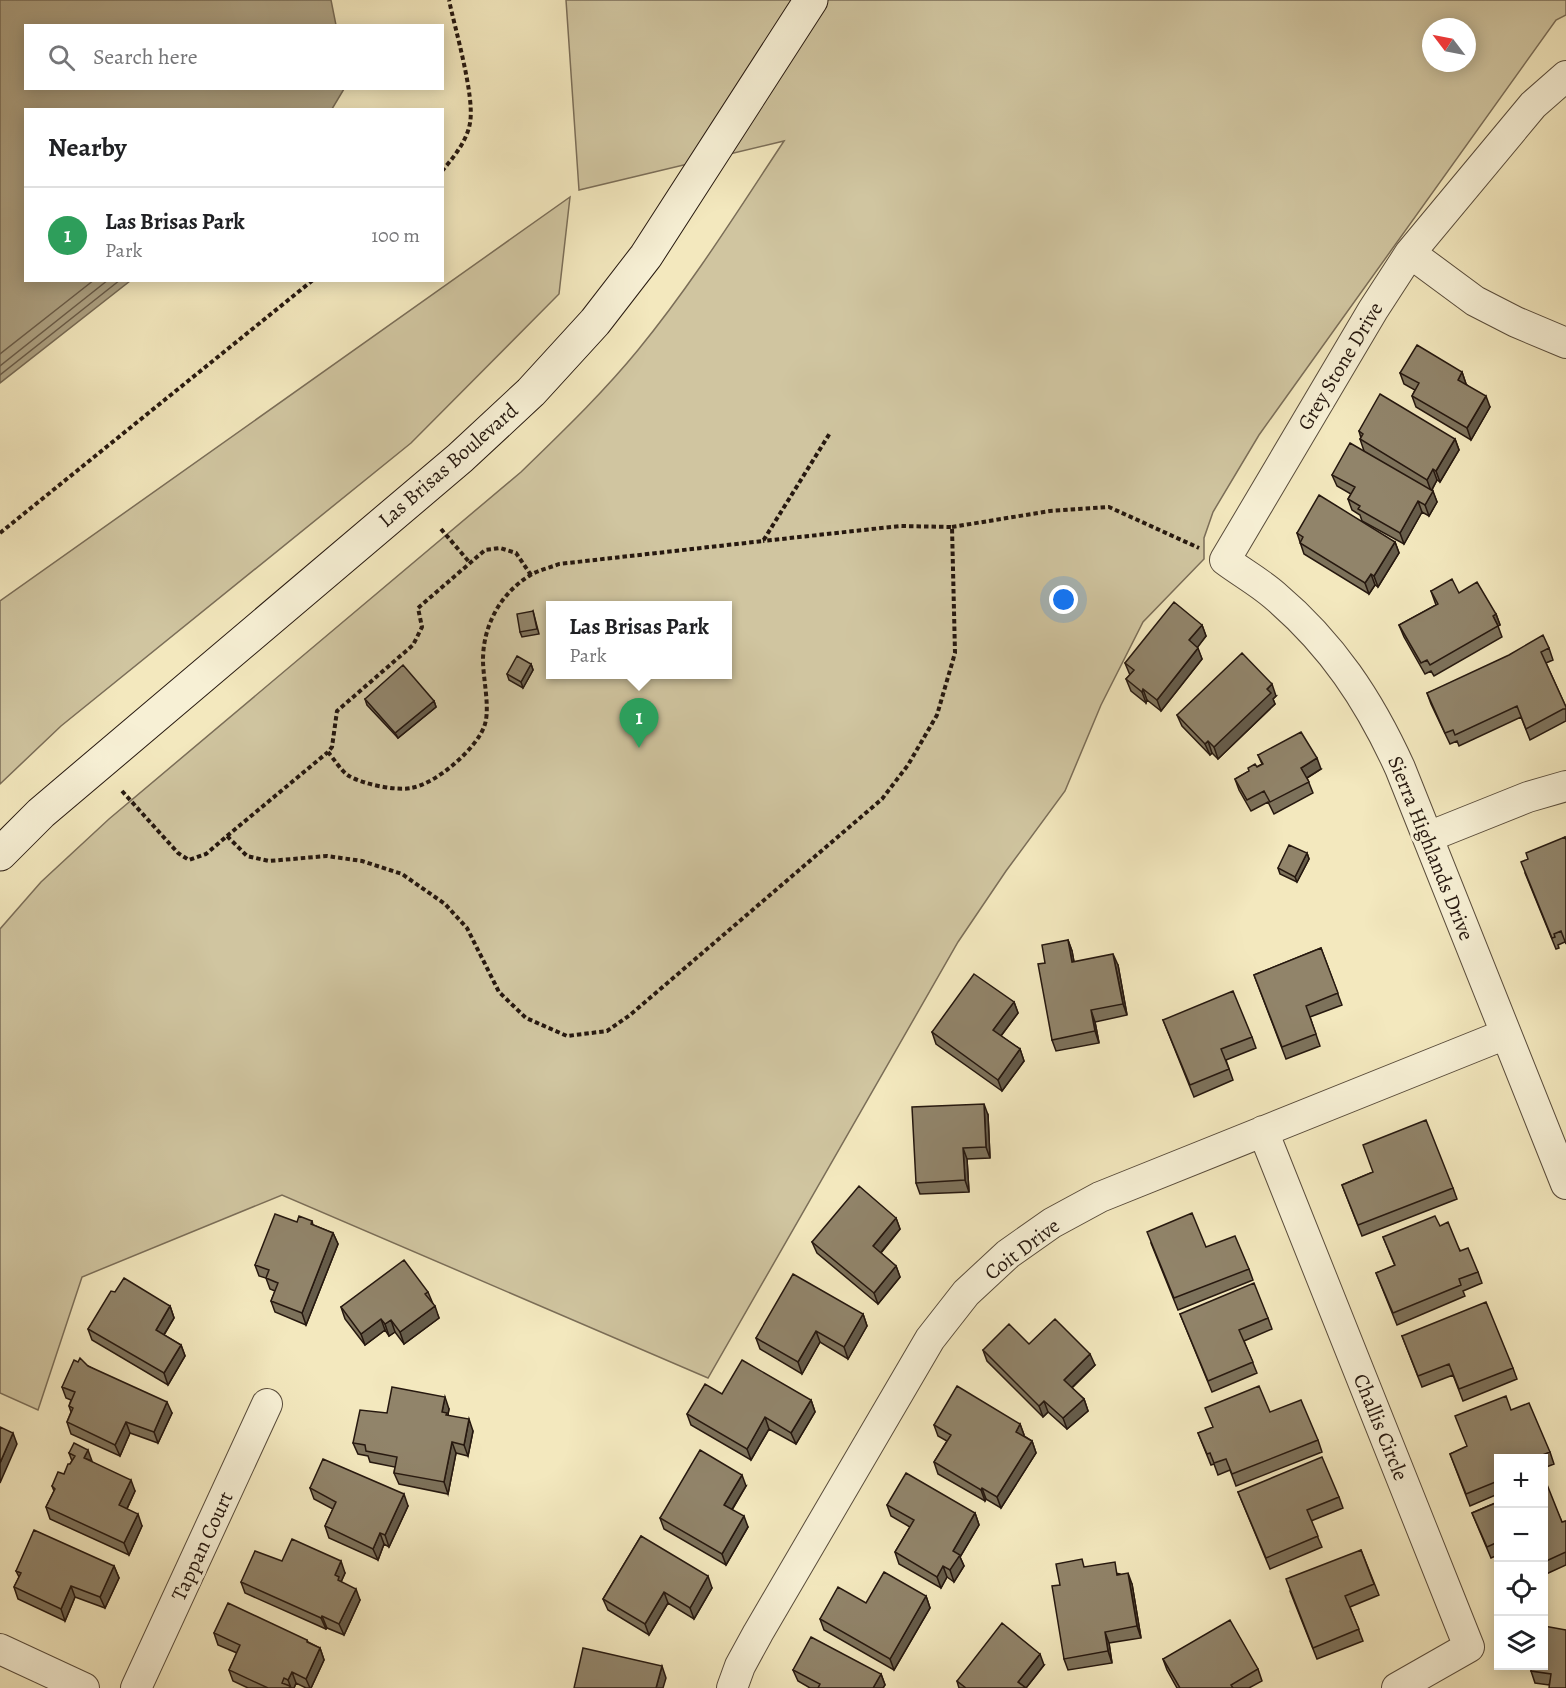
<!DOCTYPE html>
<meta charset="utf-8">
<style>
:root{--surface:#fff;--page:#f6f6f6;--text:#202124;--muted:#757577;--line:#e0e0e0;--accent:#8f2418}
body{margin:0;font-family:Alegreya,serif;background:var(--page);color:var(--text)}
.controls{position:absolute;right:18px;bottom:18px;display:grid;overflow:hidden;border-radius:0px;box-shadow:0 3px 15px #0003}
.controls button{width:54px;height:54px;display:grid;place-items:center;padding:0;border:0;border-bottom:2px solid var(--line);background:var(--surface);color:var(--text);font:30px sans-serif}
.compass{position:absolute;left:1422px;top:18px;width:54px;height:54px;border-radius:50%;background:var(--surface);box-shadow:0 3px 15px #0003;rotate:302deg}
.you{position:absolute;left:1064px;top:600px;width:21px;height:21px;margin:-15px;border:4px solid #fff;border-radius:50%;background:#1a73e8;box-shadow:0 0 0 9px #1a73e833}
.badge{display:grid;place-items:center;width:39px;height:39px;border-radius:50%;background:var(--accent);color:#fff;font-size:20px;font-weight:700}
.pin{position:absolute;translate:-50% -50px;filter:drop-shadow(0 2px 3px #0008)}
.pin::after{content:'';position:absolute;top:32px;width:21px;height:18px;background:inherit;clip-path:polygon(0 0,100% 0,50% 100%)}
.popup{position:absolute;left:546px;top:601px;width:186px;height:78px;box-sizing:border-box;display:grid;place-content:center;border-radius:0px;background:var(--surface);filter:drop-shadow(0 2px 4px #0005);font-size:20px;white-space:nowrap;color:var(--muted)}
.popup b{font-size:22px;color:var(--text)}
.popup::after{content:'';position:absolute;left:50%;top:100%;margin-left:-12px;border:12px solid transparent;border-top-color:var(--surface)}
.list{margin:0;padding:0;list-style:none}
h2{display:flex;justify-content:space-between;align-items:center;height:78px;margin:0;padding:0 24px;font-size:26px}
h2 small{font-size:20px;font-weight:400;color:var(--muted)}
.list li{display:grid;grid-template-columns:39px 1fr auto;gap:18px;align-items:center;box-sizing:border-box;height:96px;padding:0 24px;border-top:2px solid var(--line)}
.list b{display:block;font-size:22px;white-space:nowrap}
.list p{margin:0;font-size:20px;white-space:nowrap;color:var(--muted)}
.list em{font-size:20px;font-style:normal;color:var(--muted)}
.icon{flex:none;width:33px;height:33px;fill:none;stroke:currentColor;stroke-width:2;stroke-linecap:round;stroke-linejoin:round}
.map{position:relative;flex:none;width:1566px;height:1688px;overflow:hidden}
.search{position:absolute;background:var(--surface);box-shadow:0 3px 15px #0003;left:24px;top:24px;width:420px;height:66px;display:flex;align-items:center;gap:15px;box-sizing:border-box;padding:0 21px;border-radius:0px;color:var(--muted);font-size:22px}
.panel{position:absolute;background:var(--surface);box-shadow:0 3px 15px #0003;left:24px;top:108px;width:420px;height:174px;border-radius:0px}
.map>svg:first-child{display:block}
</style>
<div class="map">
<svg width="1566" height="1688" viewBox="0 0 1566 1688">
<rect width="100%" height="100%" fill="#f3e8be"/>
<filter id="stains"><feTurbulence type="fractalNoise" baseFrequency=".00333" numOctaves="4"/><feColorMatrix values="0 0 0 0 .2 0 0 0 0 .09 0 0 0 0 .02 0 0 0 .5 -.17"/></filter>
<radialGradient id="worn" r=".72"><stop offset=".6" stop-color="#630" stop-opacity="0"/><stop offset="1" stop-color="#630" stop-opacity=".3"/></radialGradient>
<path fill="#d0c5a0" stroke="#7b6e58" stroke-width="1.5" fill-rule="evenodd" d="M566,0h1000v15l-10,5 -297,415 -46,77 -9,26v21l-61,63 -42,83 -36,86 -59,80 -48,71 -250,436 -426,-183 -200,82 -44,133 -38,-17v-464l41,-47 68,-63 412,-347c40,-39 81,-78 117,-122 54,-66 99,-138 146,-209l-205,49zM1431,27h36v36h-36zM550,606h178v68h-178z
M570,197l-11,97 -148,149 -350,283 -61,58v-183z"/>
<path fill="#ada182" stroke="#776a54" stroke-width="1.5" d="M0,0h331l5,25 -310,1v62l318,1 -12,20 -306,1v170l104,1 -130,102z"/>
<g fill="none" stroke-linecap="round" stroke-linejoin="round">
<path stroke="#6a5c48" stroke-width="1.5" d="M0,354l94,-74
M0,366l108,-86
M0,375l120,-95"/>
<defs>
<path id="street" d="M1566,76l-33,29 -123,148 -37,57 -148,250c16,12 34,22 49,35 58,49 95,105 126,173l166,416
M1410,253l65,48 41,21 50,21
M1428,837l100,-40 38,-11
M1263,1131l206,516 -72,41
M0,1649l84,39
M136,1688l131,-284
M732,1688l8,-22 18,-33 172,-294 36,-46 42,-39 44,-31 48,-26 406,-163"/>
<path id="secondary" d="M0,854l41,-41 419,-355 71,-66 64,-70 51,-66 165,-256"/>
</defs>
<use href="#street" stroke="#594c3b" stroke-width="32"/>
<use href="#secondary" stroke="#26180f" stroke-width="35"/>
<path stroke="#26180f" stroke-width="4" stroke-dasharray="4.5 3" stroke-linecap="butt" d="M442,171c11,-13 25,-30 28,-48 5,-27 -15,-94 -21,-123
M952,527l98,-16 59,-4 90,41
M441,529l29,34
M0,533l313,-253
M531,575l-15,-22 -16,-5 -15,2 -67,58 4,19 -9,18 -76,66 -5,36 -4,5c6,7 13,19 21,24 14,8 46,15 62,12 25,-4 67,-40 74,-64 5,-17 -2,-46 -2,-64 0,-34 17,-66 46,-84 9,-6 20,-8 30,-12l204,-23 67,-108
M122,791l56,62 11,7 17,-6 21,-18 20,20 22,5 58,-5 35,5 40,13 43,30 22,24 32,64 27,26 41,18 40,-5 23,-16 252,-216 26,-34 29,-50 18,-62 -3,-126 -52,-1 -137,15
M227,836l101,-84"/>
<use href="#street" stroke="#f7f0d5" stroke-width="30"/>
<use href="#secondary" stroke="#f7f0d5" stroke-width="33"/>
</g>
<path fill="#7d725b" stroke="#26180f" stroke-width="1.5" d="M1462,372l4,12 24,23 -19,33 -55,-33 -4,-11 3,-6 -11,-6 -4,-11z
M1359,431l96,8 4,11 -19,32 -3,-2 -5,10 5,12 -8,14 -7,-4 -18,32 -42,-23 -2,-6 -8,-5 -4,-11 3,-5 -14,-8 -5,-11 32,-24 -4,-12 1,-1z
M1297,533l98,9 4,11 -21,34 -3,-2 -6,9 -65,-40z
M1431,591l28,2 37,21 4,11 -2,1 4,11 -68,39 -3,-5 -6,3 -21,-37 -5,-12 37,-20z
M533,611l6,23 -17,3 -2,-5z
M1202,625l4,11 -9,11 5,12 -41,52 -14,-11 -1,3 -15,-12 -5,-12 4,-4 -5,-12z
M1549,648l4,12 -7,3 20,44v14l-36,19 -9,-23 -62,29 -2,-5 -7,3 -19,-40 -4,-11z
M531,664l2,6 -10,18 -14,-8 -2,-6z
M1276,696l-3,3 2,5 -57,55 -6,-6 -2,2 -28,-29 -5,-11z
M365,699l69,2 2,6 -38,31 -31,-33z
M1258,755l63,14 -14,9 6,15 -39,21 -6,-12 -17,9 -12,-21 -4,-11 27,-15z
M1565,837v105l-7,3 1,3 -3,1 -31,-76 3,-14z
M1307,853l2,6 -12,23 -17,-8 -2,-6z
M1068,940l4,11 2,11 44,3 9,50 -32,7 4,21 -43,8 -4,-11 -7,-77z
M1321,948l21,57 -32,12 10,29 -34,13 -32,-84z
M1014,1002l4,11 -17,23 19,13 4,12 -22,30 -66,-47 -4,-12z
M1163,1020l89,17 4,11 -30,12 7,20 -39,17z
M988,1115l2,43 -23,1 2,33 -49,2 -4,-11z
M1373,1172l80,16 4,11 -95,37 -20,-51z
M896,1218l4,11 -19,24 15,13 4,11 -22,27 -61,-51 -5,-11z
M312,1221l1,4 20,8 5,11 -32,81 -31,-13 -4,-11 4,-10 -5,-2 -4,-11 -7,-2 -4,-11 42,-43z
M1440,1226l38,46 4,11 -19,8 2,5 -68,29 -21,-52 19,-7 -12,-29z
M1151,1243l55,4 43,22 4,11 -75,30z
M115,1292l55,14 4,12 -10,17 17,10 4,11 -17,29 -76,-45 -4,-11z
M428,1292l11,26 -35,26 -9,-12 -6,4 -4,-6 -20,15 -20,-26 -4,-12z
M863,1314l4,12 -19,33 -28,-17 -18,32 -42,-25 -4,-11z
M1180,1314l88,4 4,11 -28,12 13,32 -45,19z
M1402,1336l111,32 4,11 -54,22 -10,-26 -31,12z
M1029,1344l66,21 -23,23 12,11 4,12 -21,18 -19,-17 -5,5 -56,-56 -4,-11z
M88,1366l84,47 -14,30 -28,-10 -10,23 -49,-22 -4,-12 4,-10 -2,-6 2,-6 -5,-2 -4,-11z
M722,1394l89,6 4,12 -19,32 -27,-15 -18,31 -60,-35 -4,-11z
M449,1409l-1,6 25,16 -5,25 -12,-3 -8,41 -49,-10 -5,-11 1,-6 -25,-5 -2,-6 -10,-2 -5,-11 34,-30z
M1511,1410l39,42 4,12 -10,4v-10h-46v36l-28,12 -20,-52 17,-7z
M1270,1412l48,28 4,12 -86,34 -6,-16 -12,5 -4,-11 -3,1 -13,-32z
M1020,1424l4,11v1l8,5 4,12 -35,55 -15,-9 -1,2 -47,-27 -4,-12 13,-21 -9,-5 -4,-11z
M69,1453l23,9 43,29 -8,18 15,17 -13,29 -79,-36 -4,-12 8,-16 -2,-5 12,-12 6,-10 2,-3z
M1544,1483l18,39 4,-1v44l-22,10z
M746,1486l-14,24 16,17 -22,38 -62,-36 -4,-11z
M310,1488l98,18 -19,41 -5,-3 -6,16 -49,-22 -4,-12 8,-17 -19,-10z
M1238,1492l101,5 4,11 -32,13 11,26 -52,22z
M1498,1502v53l-7,3 -19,-45z
M887,1505l88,8 4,12 -19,32 4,9 -10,16 -7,-5 -6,11 -42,-24 -4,-12 15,-25 -19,-11z
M641,1536l71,52 -18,31 -26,-16 -19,32 -41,-25 -5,-11z
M1361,1550l18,45 -29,12 13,34 -46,18 -27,-68z
M282,1561l63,12 -4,9 19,18 -16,35 -17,-7 -1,1 -81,-36 -4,-11z
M114,1566l5,12 -14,30 -30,-11 -10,24 -47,-22 -4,-12 5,-10 -3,-6z
M1085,1567l35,7 12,10 9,54 -32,5 3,20 -44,7 -4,-11 -4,-74z
M926,1596l4,12 -36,62 -70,-40 -4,-11 46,-16z
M1566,1630l-17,55 -14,-2 -4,-12z
M214,1633l93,7 1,2 12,6 4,12 -13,28h-5l-10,-5 -2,5h-46l-15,-7 -4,-11 8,-17 -19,-8z
M1163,1659l95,10 4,12 -13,7h-72l-10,-18z
M1044,1665l-18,23h-67l-2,-7z
M793,1670l88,4 4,11 -2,3h-73l-12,-7z"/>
<path fill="#665c4a" stroke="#26180f" stroke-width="1.5" d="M1462,372l4,12 -4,7 -4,-11z
M1486,396l4,11 -19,33 -4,-12z
M1455,439l4,11 -19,32 -4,-11z
M1433,469l4,11 -6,11 -4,-11z
M1433,491l4,11 -8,14 -4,-11z
M1418,501l4,11 -18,32 -4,-11z
M1395,542l4,11 -21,34 -4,-11z
M1371,574l4,11 -6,9 -4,-11z
M1496,614l4,11 -2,1 -5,-10z
M1202,625l4,11 -12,16 -5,-12z
M1198,648l4,11 -41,52 -4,-11z
M531,664l2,6 -10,18 -2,-6z
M1272,684l4,12 -3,3 2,5 -57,55 -4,-12z
M1143,689l4,11 -1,3 -4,-11z
M434,701l2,6 -38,31 -3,-5z
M1208,741l4,12 -2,2 -5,-11z
M1317,758l4,11 -16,10 -4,-11z
M1307,853l2,6 -12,23 -2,-5z
M1068,940l4,11 4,22 -4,-11z
M1113,954l5,11 9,50 -4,-11z
M1014,1002l4,11 -21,28 -4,-11z
M1091,1010l4,12 4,21 -4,-12z
M1020,1049l4,12 -22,30 -4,-11z
M984,1104l4,11 2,43 -4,-11z
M963,1148l4,11 2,33 -4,-12z
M896,1218l4,11 -23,28 -4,-11z
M333,1233l5,11 -32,81 -4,-12z
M896,1266l4,11 -22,27 -4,-11z
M170,1306l4,12 -14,23 -4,-11z
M435,1306l4,12 -35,26 -4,-12z
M863,1314l4,12 -19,33 -4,-12z
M381,1319l4,11 -20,15 -4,-11z
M391,1320l4,12 -6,4 -4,-12z
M816,1331l4,11 -18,32 -4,-12z
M181,1345l4,11 -17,29 -4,-12z
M1090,1354l5,11 -27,26 -4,-11z
M445,1397l4,12 -1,5 3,10 -9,-12z
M1084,1399l4,12 -21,18 -4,-11z
M811,1400l4,12 -19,32 -5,-11z
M1044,1401l4,11 -5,5 -4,-11z
M167,1402l5,11 -14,30 -4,-11z
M765,1417l4,12 -18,31 -4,-11z
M469,1419l4,12 -5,25 -4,-11z
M126,1422l4,11 -10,23 -5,-11z
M1020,1424l4,11 -4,8 -4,-11z
M13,1433l4,11 -17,39v-20z
M1032,1441l4,12 -35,55 -4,-11z
M452,1442l4,11 -8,41 -4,-12z
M88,1450l4,11 -8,-3z
M742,1475l4,11 -18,30 -4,-11z
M131,1480l4,11 -12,26 -4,-12z
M982,1488l4,11 -1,2 -4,-11z
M404,1494l4,12 -19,41 -4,-12z
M975,1513l4,12 -19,32 4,9 -10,16 -4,-12 3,-19z
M138,1514l4,12 -13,29 -5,-12z
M744,1516l4,11 -22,38 -4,-11z
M380,1533l4,11 -6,16 -5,-11z
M341,1561l4,12 -4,9 1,10 -7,-17z
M114,1566l5,12 -14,30 -5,-11z
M943,1566l4,11 -6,11 -4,-11z
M1128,1573l4,11 9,54 -4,-12z
M708,1576l4,12 -18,31 -4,-11z
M71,1586l4,11 -10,24 -4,-12z
M356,1589l4,11 -16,35 -5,-11z
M664,1592l4,11 -19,32 -4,-11z
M926,1596l4,12 -36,62 -4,-11z
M322,1616l5,12 -1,1 -5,-11z
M1105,1632l4,11 3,20 -4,-12z
M320,1648l4,12 -13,28h-1l-4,-9z
M1040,1654l4,11 -18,23 -8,-6z
M662,1666l4,12 -3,10h-7z
M292,1672l4,11 -2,5h-3l-3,-8z
M881,1674l4,11 -2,3h-10z"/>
<path fill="#91846a" stroke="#26180f" stroke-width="1.5" d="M1417,345l45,27 -4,8 28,16 -19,32 -55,-32 7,-13 -19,-10z
M1380,394l75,45 -19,32 -3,-2 -6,11 -67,-41 3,-5 -4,-3z
M1350,443l83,48 -8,14 -7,-4 -18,32 -42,-24 2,-3 -12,-7 7,-12 -23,-12z
M1319,495l76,47 -21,34 -3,-2 -6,9 -65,-40 3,-6 -6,-4z
M1452,579l7,14 18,-11 19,32 -3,2 5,10 -68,39 -3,-5 -6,3 -22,-38 39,-21 -7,-13z
M1174,602l28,23 -13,15 9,8 -41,52 -14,-11 -1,3 -16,-13 8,-9 -9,-7z
M533,611l4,18 -17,3 -3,-18z
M1543,635l6,13 -8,4 25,55v2h-3l-37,20 -9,-23 -62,29 -2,-5 -8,3 -18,-40 82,-38z
M1242,653l30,31 -5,5 4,4 -57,54 -6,-6 -3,3 -28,-29z
M517,656l14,8 -10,18 -14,-8z
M403,665l31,36 -39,32 -30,-34z
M1301,732l16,26 -16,10 8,14 -39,20 -6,-11 -17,9 -12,-21 14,-8 -1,-3 7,-4 2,3 6,-3 -5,-9z
M1565,837l1,3v104l-5,-13 -7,3 1,3 -3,1 -31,-76 7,-3 -2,-6z
M1289,845l18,8 -12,24 -17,-9z
M1068,940l4,22 41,-8 10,50 -32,6 4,21 -43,9 -14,-76 7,-1 -3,-18z
M1321,948l17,45 -32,13 10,28 -34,13 -28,-72z
M974,974l40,28 -21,28 27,19 -22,31 -66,-48z
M1233,991l19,46 -31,12 8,20 -39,16 -27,-65z
M984,1104l2,43 -23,1 2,32 -49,3 -4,-76z
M1426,1120l27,68 -95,37 -16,-40 31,-13 -10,-27z
M859,1186l37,32 -23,28 23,20 -22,27 -62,-51z
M1192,1213l14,34 29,-11 14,33 -75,29 -27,-66z
M275,1214l22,8 2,-6 13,5 -1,3 22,9 -31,80 -31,-12 7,-18 -12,-5 3,-8 -14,-5z
M1435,1216l5,10 8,-4 12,29 8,-3 10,24 -19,7 2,6 -68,28 -17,-40 19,-8 -12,-28z
M404,1260l24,32 -3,2 10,12 -35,26 -9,-12 -6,4 -4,-5 -20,15 -20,-27z
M793,1274l70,40 -19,33 -28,-16 -18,31 -42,-24z
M124,1278l46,28 -14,24 25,15 -17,28 -76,-44 23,-38 4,1z
M1254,1283l14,35 -29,12 14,32 -45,19 -28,-67z
M1486,1302l27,66 -54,21 -10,-25 -31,12 -16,-40z
M1055,1319l35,35 -26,26 20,19 -21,19 -19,-17 -5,5 -56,-56 26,-26 20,20z
M80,1358l8,8 79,36 -13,30 -28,-10 -11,23 -48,-23 6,-14 -4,-2 6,-14 -13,-5 12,-27 4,2z
M742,1360l69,40 -20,33 -26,-16 -18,32 -60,-35 18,-30 17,10z
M957,1386l63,38 -4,8 16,9 -35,56 -15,-9 -1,2 -47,-28 17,-27 -17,-10z
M1259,1386l11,26 31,-12 17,40 -86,34 -6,-15 -12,4 -4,-10 -3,1 -9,-21 15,-6 -8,-19z
M392,1387l53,10 -3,15 5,1 -1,2 23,4 -5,26 -12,-3 -8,40 -50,-9 3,-16 -31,-6 -1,-6 -12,-2 7,-33 27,3z
M1506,1396l5,14 18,-7 21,49 -15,6h-37v23l-32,13 -16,-40 17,-8 -12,-30z
M0,1427l13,6 -13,30z
M74,1443l14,7 -4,8 47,22 -12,25 19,9 -14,29 -78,-36 9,-18 -3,-3 6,-14 6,2 4,-10h2l5,-8 -6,-3z
M700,1450l42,25 -18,30 20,11 -22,38 -62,-36z
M1322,1457l17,40 -32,13 11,26 -52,22 -28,-66z
M323,1459l81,35 -19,41 -5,-2 -7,16 -48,-23 11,-24 -26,-14z
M906,1473l69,40 -22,38 7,4 -10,15 -7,-4 -6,11 -42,-25 19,-32 -27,-15z
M1546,1482l16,40 4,-1v31l-22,10v-79z
M1498,1502v40l-11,5 -15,-34z
M34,1530l80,36 -14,31 -29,-11 -10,23 -47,-22 7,-14 -5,-2z
M641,1536l67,40 -18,32 -26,-16 -19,32 -42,-25z
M292,1539l49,22 -6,14 4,2 -1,3 18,9 -17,35 -17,-8 -1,2 -80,-36 14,-31 27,10z
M1361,1550l13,34 -29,12 14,33 -46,19 -27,-69z
M1082,1559l2,8 31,-5 2,13 11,-2 9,53 -32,6 3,19 -44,8 -12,-73 8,-1 -4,-21z
M884,1572l42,24 -36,63 -70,-40 18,-32 28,16z
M228,1603l79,37v2l13,6 -14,31 -14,-7 -4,8 -4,-2 -2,5 8,3 -1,2h-21l-39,-18 11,-25 -26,-12z
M1230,1620l28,49 -27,16 2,3h-53l-17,-29z
M1002,1623l38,31 -22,28 8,6h-60l-9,-7z
M1544,1626l22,4v58h-17l2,-14 -20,-3 1,-6h12z
M811,1637l70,37 -8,14h-55l2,-4 -27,-14z
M583,1648l79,18 -6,22h-82z"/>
<g text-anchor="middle" stroke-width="6" stroke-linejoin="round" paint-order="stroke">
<g font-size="21" fill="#26180f" stroke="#f7f0d5">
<text transform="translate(1340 366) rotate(-59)" y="7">Grey Stone Drive</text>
<text transform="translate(448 465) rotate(-41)" y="7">Las Brisas Boulevard</text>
<text transform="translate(1431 848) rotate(68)" y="7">Sierra Highlands Drive</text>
<text transform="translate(1022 1249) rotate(-37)" y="7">Coit Drive</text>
<text transform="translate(1381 1427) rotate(68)" y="7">Challis Circle</text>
<text transform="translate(202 1546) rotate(-65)" y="7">Tappan Court</text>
</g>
</g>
<rect width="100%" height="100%" filter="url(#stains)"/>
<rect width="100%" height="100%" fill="url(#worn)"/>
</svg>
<div class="controls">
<button>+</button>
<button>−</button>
<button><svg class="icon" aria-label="locate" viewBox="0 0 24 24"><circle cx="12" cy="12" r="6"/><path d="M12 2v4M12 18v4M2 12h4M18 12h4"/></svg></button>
<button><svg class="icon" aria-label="layers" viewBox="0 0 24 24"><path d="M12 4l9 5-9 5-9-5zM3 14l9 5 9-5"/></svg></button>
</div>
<svg class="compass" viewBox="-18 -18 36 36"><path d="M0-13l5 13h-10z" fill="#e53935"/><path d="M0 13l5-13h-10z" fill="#757577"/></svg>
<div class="you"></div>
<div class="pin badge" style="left:639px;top:748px;background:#2e9e5b">1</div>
<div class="popup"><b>Las Brisas Park</b>Park</div>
<div class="search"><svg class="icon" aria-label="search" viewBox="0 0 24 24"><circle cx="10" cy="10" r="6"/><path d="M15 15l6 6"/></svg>Search here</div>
<section class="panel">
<h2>Nearby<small></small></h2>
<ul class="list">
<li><span class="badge" style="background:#2e9e5b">1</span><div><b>Las Brisas Park</b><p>Park</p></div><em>100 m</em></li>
</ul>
</section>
</div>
